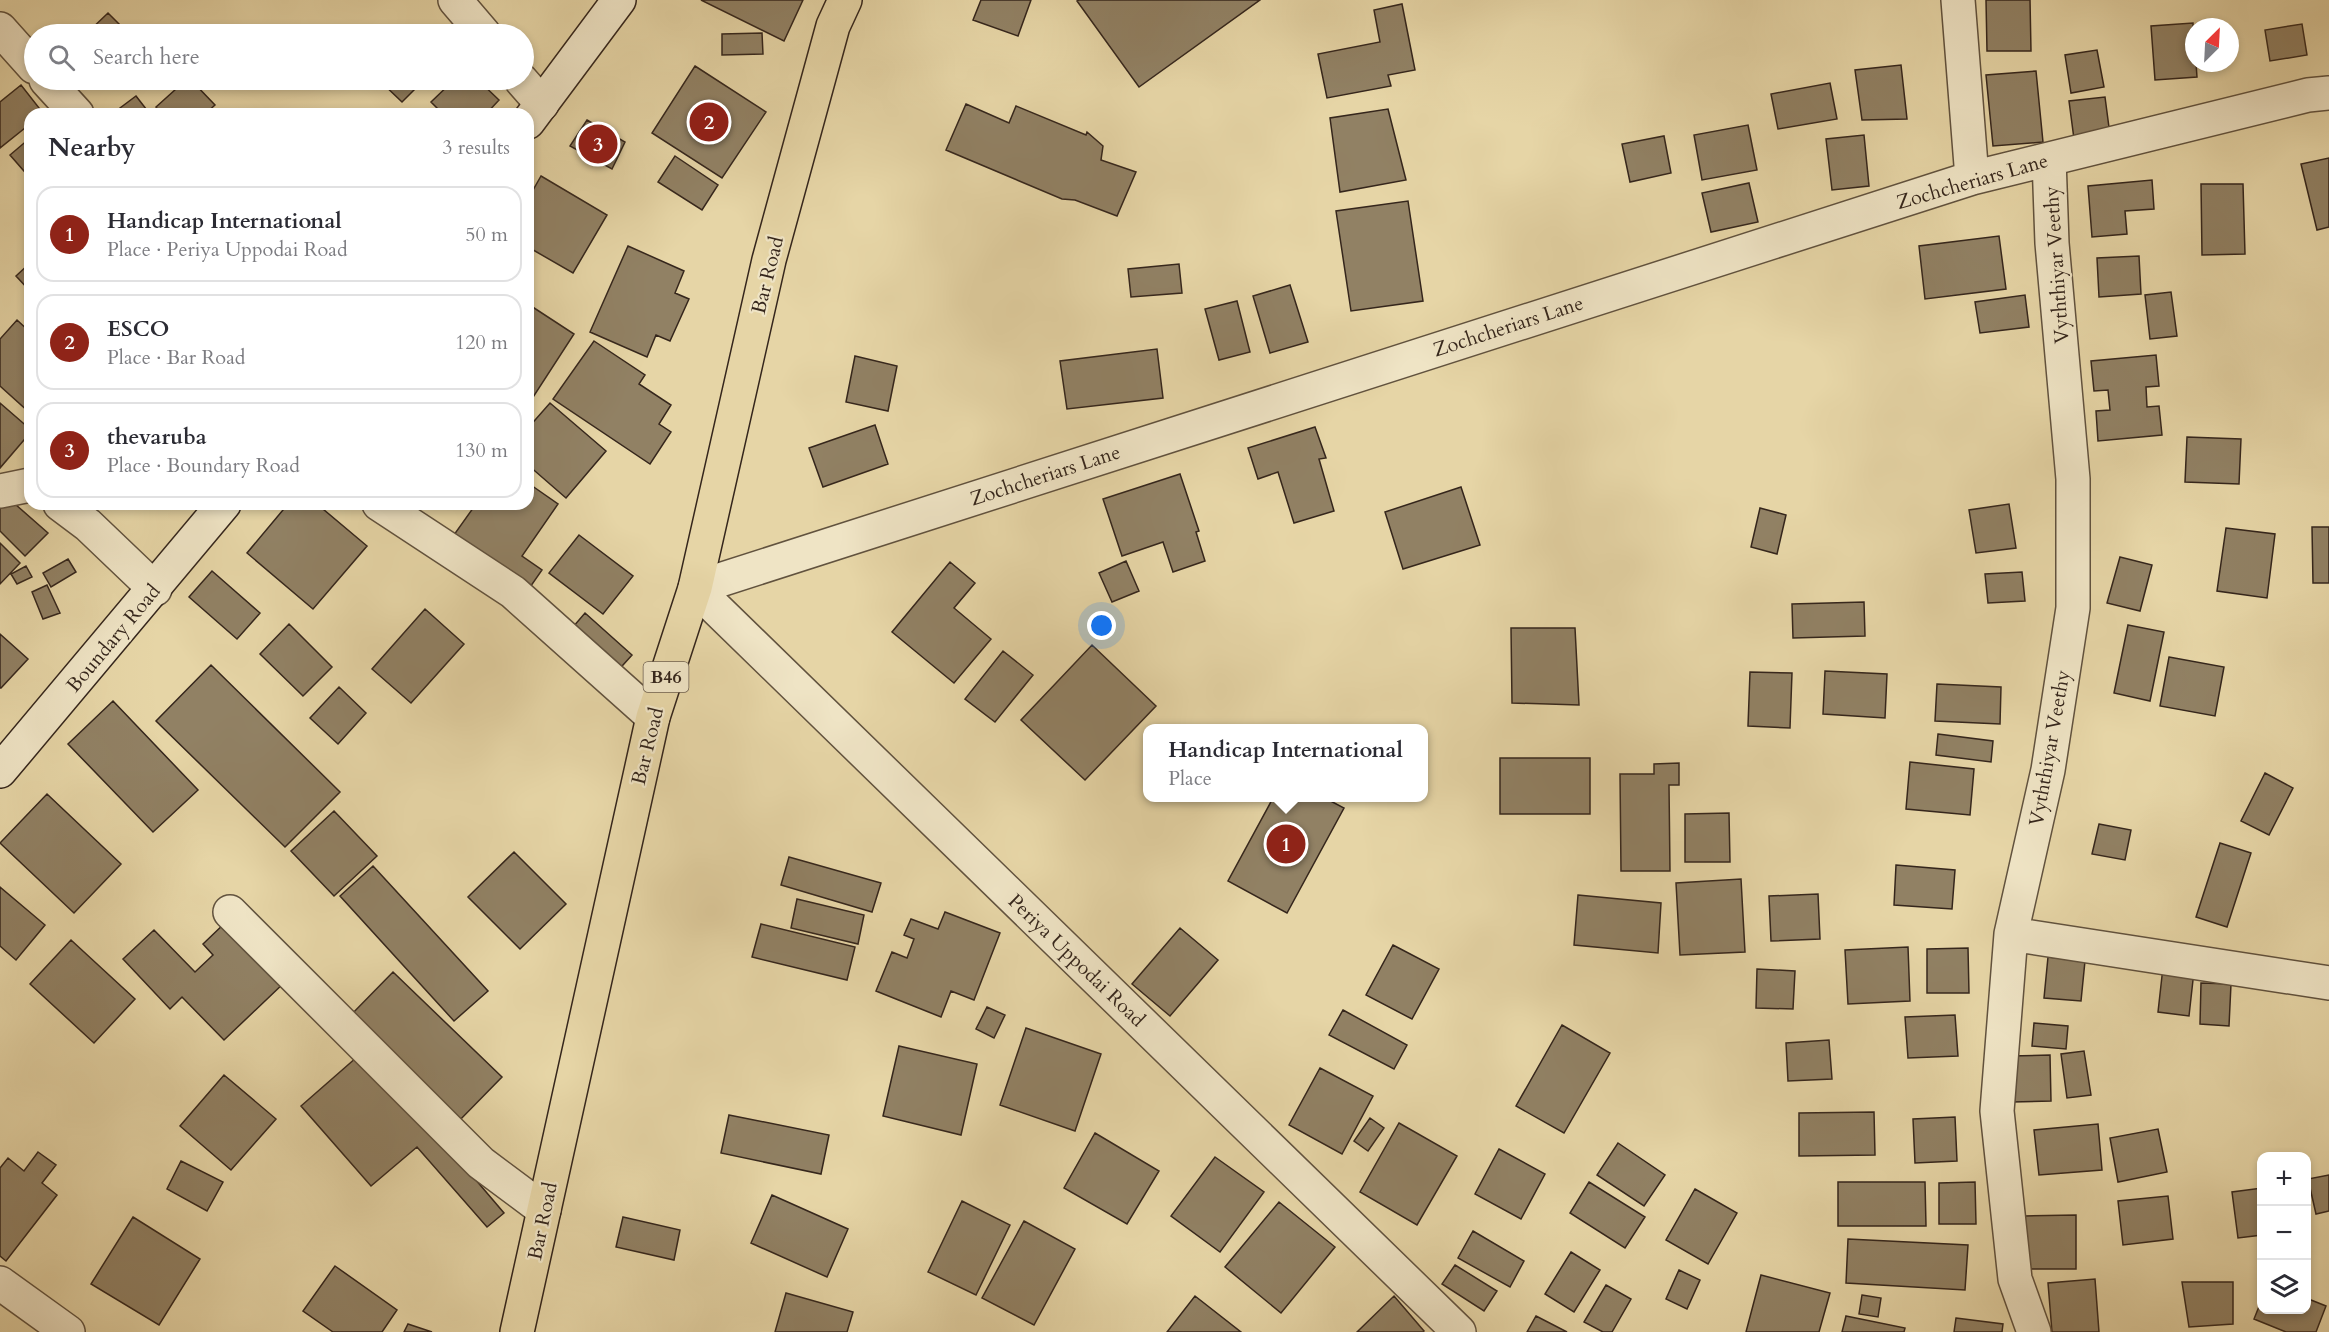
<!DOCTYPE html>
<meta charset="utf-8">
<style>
:root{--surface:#fff;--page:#f7f7f7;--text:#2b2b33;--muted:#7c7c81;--line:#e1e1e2;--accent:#8f2418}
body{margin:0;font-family:Cardo,serif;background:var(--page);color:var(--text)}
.controls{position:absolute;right:18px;bottom:18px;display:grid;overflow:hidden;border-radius:12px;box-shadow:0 3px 9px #0003}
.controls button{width:54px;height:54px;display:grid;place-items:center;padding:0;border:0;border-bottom:2px solid var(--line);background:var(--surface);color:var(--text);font:30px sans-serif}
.compass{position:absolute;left:2185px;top:18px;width:54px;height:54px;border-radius:50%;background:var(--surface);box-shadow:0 3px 9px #0003;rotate:24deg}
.you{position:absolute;left:1102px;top:626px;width:21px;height:21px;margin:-15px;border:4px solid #fff;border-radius:50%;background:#1a73e8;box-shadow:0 0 0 9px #1a73e833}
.badge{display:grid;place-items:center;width:39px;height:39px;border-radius:50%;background:var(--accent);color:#fff;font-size:20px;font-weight:700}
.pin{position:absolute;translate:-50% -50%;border:3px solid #fff;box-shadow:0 2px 6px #0006}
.popup{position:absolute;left:1143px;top:724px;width:285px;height:78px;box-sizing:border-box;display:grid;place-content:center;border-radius:12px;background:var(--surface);filter:drop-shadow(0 2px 4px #0005);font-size:20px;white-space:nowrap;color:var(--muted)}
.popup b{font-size:22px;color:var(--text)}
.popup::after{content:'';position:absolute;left:50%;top:100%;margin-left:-12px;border:12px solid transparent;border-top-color:var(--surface)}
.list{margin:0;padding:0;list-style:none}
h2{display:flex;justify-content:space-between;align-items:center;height:78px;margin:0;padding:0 24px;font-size:26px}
h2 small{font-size:20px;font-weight:400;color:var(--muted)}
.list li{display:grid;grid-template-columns:39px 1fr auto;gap:18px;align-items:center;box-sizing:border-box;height:96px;margin:0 12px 12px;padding:0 12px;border:2px solid var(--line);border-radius:18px}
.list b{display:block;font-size:22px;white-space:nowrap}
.list p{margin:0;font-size:20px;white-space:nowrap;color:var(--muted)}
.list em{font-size:20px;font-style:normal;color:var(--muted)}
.icon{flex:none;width:33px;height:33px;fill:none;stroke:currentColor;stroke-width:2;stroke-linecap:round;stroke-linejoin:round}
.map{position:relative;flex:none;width:2329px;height:1332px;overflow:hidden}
.search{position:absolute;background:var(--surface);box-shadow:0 3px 9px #0003;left:24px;top:24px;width:510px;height:66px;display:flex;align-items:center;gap:15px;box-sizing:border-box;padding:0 21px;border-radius:33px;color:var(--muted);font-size:22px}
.panel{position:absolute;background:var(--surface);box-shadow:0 3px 9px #0003;left:24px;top:108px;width:510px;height:402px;border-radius:18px}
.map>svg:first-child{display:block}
</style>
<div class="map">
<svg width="2329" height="1332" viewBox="0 0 2329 1332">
<rect width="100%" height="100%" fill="#e6d5a6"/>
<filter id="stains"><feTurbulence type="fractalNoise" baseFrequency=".00333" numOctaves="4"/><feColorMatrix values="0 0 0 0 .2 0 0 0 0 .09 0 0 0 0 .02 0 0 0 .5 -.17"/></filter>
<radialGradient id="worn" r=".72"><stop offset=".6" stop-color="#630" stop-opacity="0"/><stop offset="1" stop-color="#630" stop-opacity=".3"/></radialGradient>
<path fill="#918164" stroke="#35261c" stroke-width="1.5" d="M701,0h102l-19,41z
M981,0h50l-13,36 -45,-16z
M1079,0h181l-121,87 -62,-86z
M1986,0h44l1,51h-44z
M1402,4l13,66 -27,5 3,11 -64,12 -9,-44 62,-12 -6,-32z
M108,13l21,21h-43z
M2193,23l1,40h2l1,14 -42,3 -4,-54z
M2302,24l5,31 -37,6 -5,-31z
M762,33l1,21 -41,1v-21z
M2097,50l7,37 -33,6 -6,-38z
M1901,65l6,54 -45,1 -7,-50z
M695,66l71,46 -44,66 -70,-45z
M2036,71l7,71 -50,4 -7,-71z
M186,80h5l24,25 -10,9h-43l-6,-7z
M379,80h42l2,1 -21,21z
M454,80h24l21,20 -13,14h-43l-12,-12z
M1830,83l7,36 -59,10 -7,-35z
M21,85l22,28 -13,1v10l-30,24v-46z
M136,96l14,18h-38z
M2105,97l5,38 -36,4 -5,-38z
M966,104l43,19 7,-17 70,29 1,-3 16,14 -2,14 35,12 -19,44 -42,-16 -13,-1 -116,-49z
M1388,109l18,71 -66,12 -10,-74z
M587,120l38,22 -13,27 -42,-23z
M1748,125l9,45 -55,10 -8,-45z
M1864,135l5,51 -37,4 -6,-51z
M1664,136l7,37 -41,9 -8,-38z
M30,138v40l-20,-23z
M675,156l43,29 -16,25 -44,-28z
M2329,158v69l-12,3 -16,-66z
M541,176l66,39 -34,58 -45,-26v-48z
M2152,180l2,29 -29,2 2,23 -35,3 -4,-51z
M1749,183l9,39 -47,10 -9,-39z
M2201,184h42l2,70 -43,1z
M1408,201l15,100 -72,10 -15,-100z
M1999,236l7,53 -81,10 -6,-53z
M628,246l56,25 -9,22 14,6 -19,42 -14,-6 -9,22 -57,-25z
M2139,256l2,38 -42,3 -2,-39z
M30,263v28l-14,-15z
M1179,264l3,29 -51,4 -3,-28z
M1290,285l18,57 -38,11 -17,-57z
M2171,292l6,44 -27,3 -5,-44z
M2025,295l4,32 -49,6 -5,-31z
M1237,301l13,51 -31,8 -14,-51z
M528,304l46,30 -46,71z
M17,320l13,12v81l-30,-27v-47z
M594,341l51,34 -6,9 32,21 -12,19 12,8 -21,32 -97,-65z
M1157,349l6,49 -96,11 -7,-48z
M2156,355l3,31 -13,1 1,20 12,-1 3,29 -64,6 -2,-30 14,-1 -2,-20 -14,1 -3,-30z
M855,356l42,10 -9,45 -42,-9z
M0,403l30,26v4l-30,35z
M550,403l56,48 -40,47 -38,-33v-37z
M875,425l13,39 -65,23 -14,-39z
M1315,427l11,31 -7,1 15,52 -40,12 -16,-51 -20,7 -10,-31z
M2187,437l54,2 -2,45 -54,-2z
M1180,474l19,57 -3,1 9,29 -32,11 -10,-30 -41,14 -19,-57z
M528,483l30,21 -36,52 20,14 -16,23 -75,-54 25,-35h52z
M1461,487l19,58 -77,24 -18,-57z
M7,497l41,36 -23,23 -25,-25v-29z
M288,504h29l50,42 -54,63 -66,-56z
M2009,504l7,44 -40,5 -7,-43z
M1760,508l26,7 -9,39 -26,-7z
M2312,527h17v56h-16z
M2226,528l49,6 -8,64 -50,-7z
M579,535l54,41 -30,38 -54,-41z
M0,543l20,20 -20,21z
M2120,557l32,8 -12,46 -33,-8z
M68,559l8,13 -25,15 -8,-14z
M1126,561l13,30 -27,11 -13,-29z
M950,562l25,21 -21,25 37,31 -37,44 -62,-51z
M26,566l6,11 -15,7 -6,-10z
M212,571l48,42 -23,26 -48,-42z
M2022,572l3,29 -37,2 -3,-29z
M47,585l13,28 -17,6 -11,-27z
M1864,602l1,34 -72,2 -1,-34z
M425,609l39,35 -53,59 -39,-34z
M585,613l47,42 -18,20 -47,-41z
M289,624l43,43 -29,29 -43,-42z
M2128,625l36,7 -14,69 -36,-8z
M1511,628h64l4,77 -67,-2z
M0,634l28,25 -27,29h-1z
M1092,645l64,61 -71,74 -64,-60z
M1003,651l30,24 -38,47 -30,-23z
M2169,657l55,10 -9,49 -55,-10z
M211,665l129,127 -55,55 -129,-126z
M1825,671l62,3 -2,44 -62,-4z
M1750,672l42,1 -2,55 -42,-2z
M1937,684l64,3 -1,37 -65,-3z
M339,687l27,26 -28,31 -28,-26z
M113,701l85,89 -45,42 -85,-88z
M1938,734l55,7 -2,21 -55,-7z
M1500,758h90v56h-90z
M1910,762l64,7 -4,46 -64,-6z
M1679,763v22h-10l1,86h-49l-1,-97h34v-10z
M2265,773l28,15 -24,47 -28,-14z
M47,794l74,70 -47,49 -74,-70z
M1273,798h52l19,10 -57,105 -59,-32z
M334,811l43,45 -43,40 -43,-45z
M1729,813l1,49h-45v-48z
M2099,824l32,6 -6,30 -33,-6z
M2220,843l31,10 -24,74 -31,-10z
M514,852l52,52 -46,45 -52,-52z
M789,857l92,26 -9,29 -91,-27z
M1896,865l59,5 -3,39 -58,-4z
M373,866l115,125 -34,30 -114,-125z
M1741,879l4,73 -65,3 -4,-72z
M0,887l45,38 -29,35 -16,-14z
M1818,894l2,45 -49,2 -2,-45z
M1578,895l83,8 -3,50 -84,-8z
M797,899l67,16 -6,29 -67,-16z
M945,912l55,21 -26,67 -23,-9 -10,26 -65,-26 16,-39 15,6 7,-19 -10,-4 7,-16 27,10z
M228,920l59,60 -63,60 -42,-43 -12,12 -47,-50 31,-29 41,42 18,-17 -10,-11z
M761,924l94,23 -8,33 -95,-23z
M1180,928l38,32 -48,56 -38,-32z
M71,940l64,59 -41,44 -64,-59z
M1393,945l46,24 -27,50 -46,-24z
M1908,947l2,54 -62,3 -3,-54z
M1968,948l1,45h-42v-44z
M2048,957l37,4 -4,40 -37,-3z
M2163,967l31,4 -5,45 -31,-4z
M1757,969l38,2 -2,38 -37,-1z
M393,972l109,105 -46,47 -108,-106z
M2201,983l30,1 -2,42 -29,-2z
M987,1007l18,8 -11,23 -18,-9z
M1343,1010l64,35 -13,24 -65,-34z
M1955,1015l3,41 -50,2 -3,-41z
M2034,1023l34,3 -2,23 -34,-3z
M1562,1025l48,28 -46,80 -48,-27z
M1026,1028l75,26 -26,77 -75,-26z
M1829,1040l3,39 -44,2 -2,-38z
M899,1046l78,18 -16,71 -78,-19z
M365,1050l139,163 -17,14 -70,-80 -46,39 -70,-80z
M2084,1051l7,44 -24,3 -6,-44z
M2050,1055l1,46 -39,1 -1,-46z
M1320,1068l53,28 -31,58 -53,-29z
M224,1075l52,44 -45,51 -51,-44z
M1874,1112l1,43 -76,1v-43z
M729,1115l100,20 -8,39 -100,-21z
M1955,1117l2,44 -42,2 -2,-44z
M1370,1118l14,10 -16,23 -14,-10z
M1399,1123l58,33 -40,69 -57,-33z
M2098,1124l4,46 -63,5 -5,-45z
M2158,1129l9,43 -49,10 -8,-44z
M1095,1133l64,38 -32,53 -63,-36z
M1618,1143l47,32 -21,31 -47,-31z
M1499,1149l46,25 -24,45 -46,-25z
M38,1152l18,13 -14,18 15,12 -51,66 -6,-5v-88l8,-10 16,13z
M1215,1157l49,35 -44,60 -49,-36z
M181,1161l42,21 -16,29 -40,-22z
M2329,1175v36l-13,3 -8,-35z
M1589,1182l56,35 -20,31 -55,-35z
M1838,1182h87l1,44h-88z
M1975,1182l1,42h-37v-41z
M2262,1188v47l-24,3 -6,-46z
M1695,1189l42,24 -29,51 -42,-24z
M772,1195l76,34 -21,48 -76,-34z
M2168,1196l5,43 -50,6 -5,-44z
M962,1201l48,24 -34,70 -48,-23z
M1279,1202l56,45 -54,66 -56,-46z
M2076,1215v54h-50l-1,-53z
M133,1217l67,42 -41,66 -68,-41z
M623,1217l57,13 -6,30 -58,-13z
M1024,1221l51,28 -41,76 -52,-27z
M1473,1231l51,30 -14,26 -52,-29z
M1848,1239l120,6 -3,45 -119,-7z
M1571,1252l29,18 -26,42 -29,-18z
M1455,1265l42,26 -13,20 -42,-27z
M335,1266l62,44 -15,22h-49l-30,-21z
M1679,1270l21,10 -13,29 -21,-10z
M1761,1275l69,18 -11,39h-73z
M2095,1279l4,53h-47l-4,-49z
M2182,1282h51v42l-44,3z
M1606,1285l25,14 -19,33h-9l-19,-10z
M786,1293l67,19 -6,20h-72z
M1862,1295l19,3 -3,19 -19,-3z
M1195,1296l46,36h-74z
M1394,1296l30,35 -1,1h-66z
M2306,1298l20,8 -10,26h-30l-32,-13 8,-20v11h44z
M1536,1316l31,16h-40z
M1846,1316l59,12 -1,4h-62z
M1956,1318l47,6 -1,8h-48z
M408,1324l24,8h-28z"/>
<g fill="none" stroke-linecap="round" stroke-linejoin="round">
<defs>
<path id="street" d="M455,0l29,34
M1958,0l14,178
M0,29l34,38
M46,80l31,34
M521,80l21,24
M0,491l30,-6
M60,504l28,21 67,64
M379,504l134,88 140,125
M230,912l251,251 63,47
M2011,934l318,49
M0,1283l68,49
M1459,1332l-764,-744 1277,-410 336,-83 21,-2
M2034,1332l-19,-53 -18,-168 14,-177 37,-164 25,-162v-129l-21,-236 -3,-84"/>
<path id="secondary" d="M528,122l91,-122
M0,771l224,-267"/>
<path id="primary" d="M517,1332l136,-615 42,-129 74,-328 64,-234 12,-26"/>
</defs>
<use href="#street" stroke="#61523e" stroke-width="36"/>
<use href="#secondary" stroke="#35261c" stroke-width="36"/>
<use href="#primary" stroke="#35261c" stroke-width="36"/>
<use href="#street" stroke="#efe4c5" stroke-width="33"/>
<use href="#secondary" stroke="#efe4c5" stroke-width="33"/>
<use href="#primary" stroke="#e6d5a6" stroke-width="33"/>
</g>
<g text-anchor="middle" stroke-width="4.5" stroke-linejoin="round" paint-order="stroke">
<rect fill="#efe4c5" stroke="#6d5f4f" stroke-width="1.5" x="643.5" y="662" width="45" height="30" rx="4.5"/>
<g font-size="18" font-weight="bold" fill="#35261c">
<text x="666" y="683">B46</text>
</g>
<g font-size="20" fill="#35261c" stroke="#efe4c5">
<text transform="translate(1972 181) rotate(-16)" y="7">Zochcheriars Lane</text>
<text transform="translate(2056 265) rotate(-94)" y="7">Vyththiyar Veethy</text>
<text transform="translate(767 275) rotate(-76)" y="7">Bar Road</text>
<text transform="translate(1508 326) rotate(-18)" y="7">Zochcheriars Lane</text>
<text transform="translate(1045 475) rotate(-18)" y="7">Zochcheriars Lane</text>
<text transform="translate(113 638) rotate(-50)" y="7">Boundary Road</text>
<text transform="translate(647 746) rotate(-76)" y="7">Bar Road</text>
<text transform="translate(2049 748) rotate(-80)" y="7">Vyththiyar Veethy</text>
<text transform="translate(1077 960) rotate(44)" y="7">Periya Uppodai Road</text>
<text transform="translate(542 1221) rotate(-78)" y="7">Bar Road</text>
</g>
</g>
<rect width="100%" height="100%" filter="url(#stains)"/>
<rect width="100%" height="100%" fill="url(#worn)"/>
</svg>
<div class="controls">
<button>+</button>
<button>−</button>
<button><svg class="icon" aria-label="layers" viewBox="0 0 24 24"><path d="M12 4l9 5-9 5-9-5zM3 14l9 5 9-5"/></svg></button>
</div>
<svg class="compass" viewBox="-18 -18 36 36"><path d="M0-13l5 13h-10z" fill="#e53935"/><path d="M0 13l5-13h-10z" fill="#7c7c81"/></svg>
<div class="you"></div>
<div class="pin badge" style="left:1286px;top:844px">1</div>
<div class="popup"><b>Handicap International</b>Place</div>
<div class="pin badge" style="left:709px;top:122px">2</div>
<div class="pin badge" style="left:598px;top:144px">3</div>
<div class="search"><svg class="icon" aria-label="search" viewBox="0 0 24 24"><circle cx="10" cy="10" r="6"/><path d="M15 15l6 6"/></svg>Search here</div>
<section class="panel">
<h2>Nearby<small>3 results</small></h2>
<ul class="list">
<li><span class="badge">1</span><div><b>Handicap International</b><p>Place · Periya Uppodai Road</p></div><em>50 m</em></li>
<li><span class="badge">2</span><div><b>ESCO</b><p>Place · Bar Road</p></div><em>120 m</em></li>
<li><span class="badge">3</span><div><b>thevaruba</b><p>Place · Boundary Road</p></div><em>130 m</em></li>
</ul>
</section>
</div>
